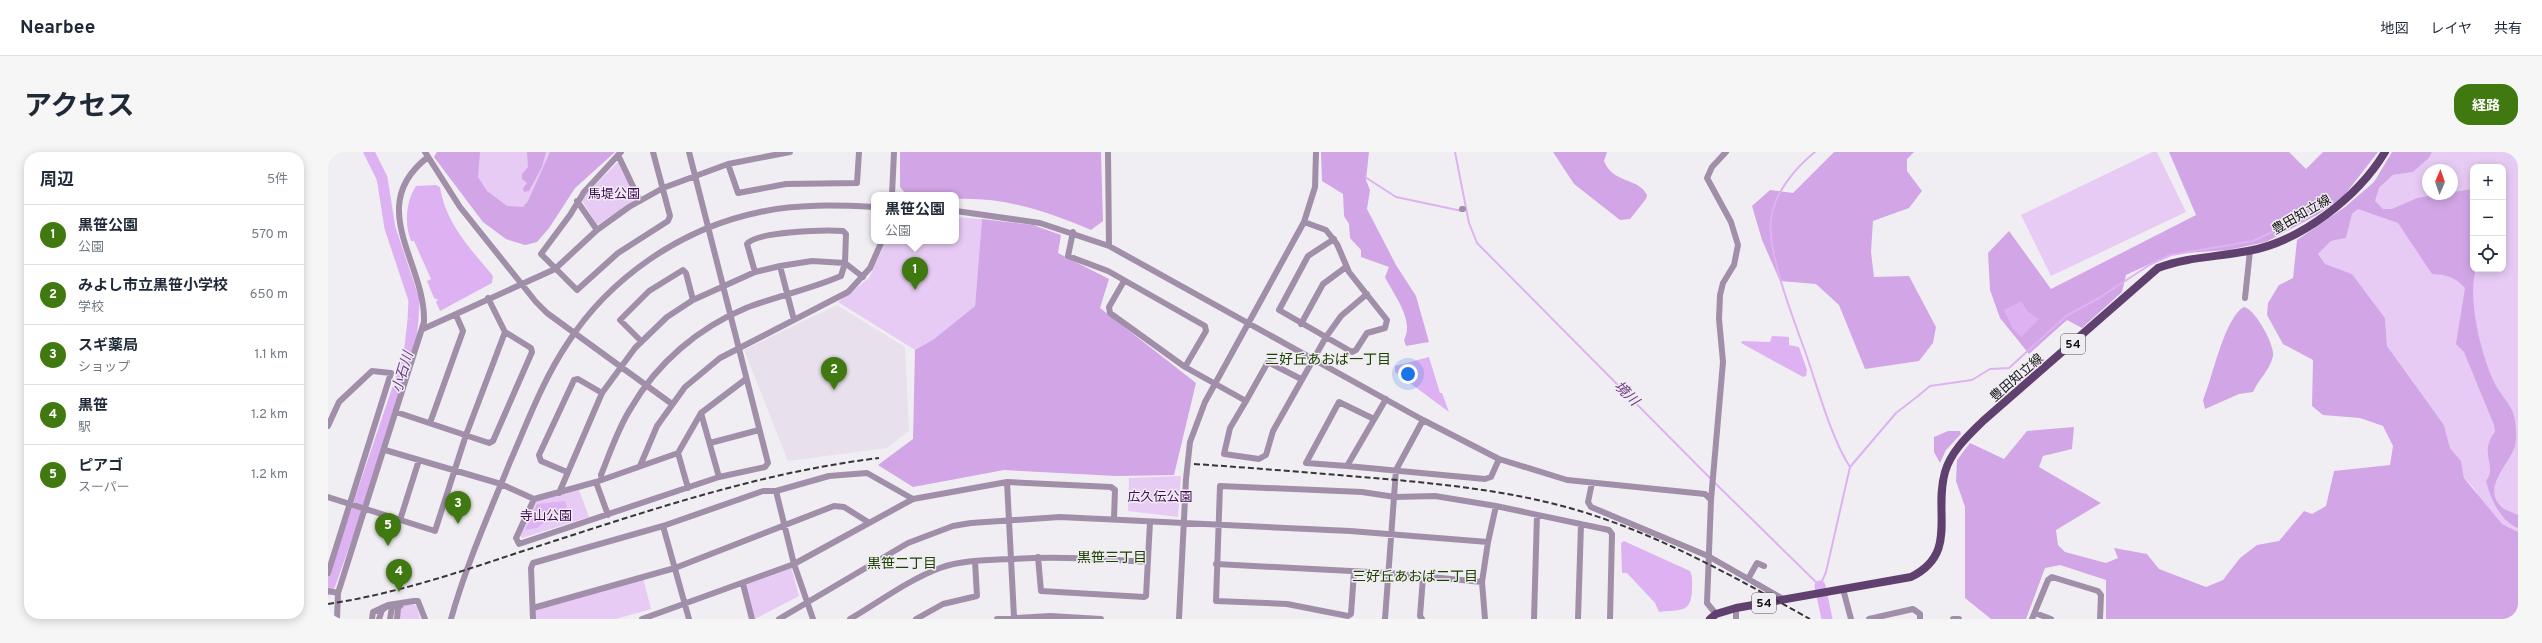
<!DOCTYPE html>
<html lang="ja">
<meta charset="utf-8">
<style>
:root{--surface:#fff;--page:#f6f6f7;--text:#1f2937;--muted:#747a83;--line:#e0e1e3;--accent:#40790f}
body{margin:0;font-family:Overpass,"Noto Sans JP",sans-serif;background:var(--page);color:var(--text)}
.controls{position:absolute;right:12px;top:12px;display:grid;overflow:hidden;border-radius:8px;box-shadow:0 2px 10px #0003}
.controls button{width:36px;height:36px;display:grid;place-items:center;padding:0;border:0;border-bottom:1px solid var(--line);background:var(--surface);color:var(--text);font:20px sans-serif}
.compass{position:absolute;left:2094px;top:12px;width:36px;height:36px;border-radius:50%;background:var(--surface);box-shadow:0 2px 10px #0003;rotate:2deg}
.you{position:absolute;left:1080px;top:222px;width:14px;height:14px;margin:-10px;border:3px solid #fff;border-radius:50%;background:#1a73e8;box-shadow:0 0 0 6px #1a73e833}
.badge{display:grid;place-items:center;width:26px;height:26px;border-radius:50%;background:var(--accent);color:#fff;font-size:13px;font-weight:700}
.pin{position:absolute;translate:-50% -33px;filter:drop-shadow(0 1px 2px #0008)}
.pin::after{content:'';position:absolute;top:21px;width:14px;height:12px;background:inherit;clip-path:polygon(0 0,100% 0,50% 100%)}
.popup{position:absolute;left:543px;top:40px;width:88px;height:52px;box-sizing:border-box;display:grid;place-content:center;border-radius:8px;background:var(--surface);filter:drop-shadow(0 1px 3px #0005);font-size:13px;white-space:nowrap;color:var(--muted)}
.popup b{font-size:15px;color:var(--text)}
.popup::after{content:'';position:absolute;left:50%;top:100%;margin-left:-8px;border:8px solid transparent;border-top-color:var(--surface)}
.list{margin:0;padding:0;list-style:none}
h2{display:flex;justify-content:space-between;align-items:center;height:52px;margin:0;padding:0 16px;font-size:17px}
h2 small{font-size:13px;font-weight:400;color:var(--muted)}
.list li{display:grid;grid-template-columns:26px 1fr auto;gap:12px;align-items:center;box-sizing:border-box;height:60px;padding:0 16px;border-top:1px solid var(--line)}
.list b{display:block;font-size:15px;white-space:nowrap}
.list p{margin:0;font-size:13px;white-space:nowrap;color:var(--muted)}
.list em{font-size:13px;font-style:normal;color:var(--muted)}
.icon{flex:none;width:22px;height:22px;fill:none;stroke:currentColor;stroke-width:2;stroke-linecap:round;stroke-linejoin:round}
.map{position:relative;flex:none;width:2190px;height:467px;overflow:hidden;border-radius:16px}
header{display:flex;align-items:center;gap:24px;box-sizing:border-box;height:56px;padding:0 20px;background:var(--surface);border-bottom:1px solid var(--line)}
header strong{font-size:19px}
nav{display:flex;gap:22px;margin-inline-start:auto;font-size:14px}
.intro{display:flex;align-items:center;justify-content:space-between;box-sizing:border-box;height:96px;padding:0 24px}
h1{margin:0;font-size:28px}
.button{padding:10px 18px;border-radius:16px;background:var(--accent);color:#fff;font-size:14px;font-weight:700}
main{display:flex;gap:24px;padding:0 24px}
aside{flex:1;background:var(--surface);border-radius:16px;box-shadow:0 2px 10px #0003}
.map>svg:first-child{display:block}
</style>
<header>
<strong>Nearbee</strong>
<nav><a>地図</a><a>レイヤ</a><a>共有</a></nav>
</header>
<div class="intro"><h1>アクセス</h1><a class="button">経路</a></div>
<main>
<aside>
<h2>周辺<small>5件</small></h2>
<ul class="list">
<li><span class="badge">1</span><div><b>黒笹公園</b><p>公園</p></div><em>570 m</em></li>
<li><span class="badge">2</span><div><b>みよし市立黒笹小学校</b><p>学校</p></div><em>650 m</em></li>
<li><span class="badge">3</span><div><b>スギ薬局</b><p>ショップ</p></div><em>1.1 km</em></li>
<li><span class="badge">4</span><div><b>黒笹</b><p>駅</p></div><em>1.2 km</em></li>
<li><span class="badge">5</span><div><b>ピアゴ</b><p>スーパー</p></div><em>1.2 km</em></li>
</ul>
</aside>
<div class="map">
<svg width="2190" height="467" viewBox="0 0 2190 467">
<rect width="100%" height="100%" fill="#f1eef3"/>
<path fill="#e8e0ec" d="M509,153l68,42 4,84 -22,17 -99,13 -44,-111z"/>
<path fill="#e7cbf4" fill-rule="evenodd" d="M109,0h178l-40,36 -26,40 -12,14 -12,3 -19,-6 -23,-17 -49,-65z
M1824,0h5l29,60 -135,64 -30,-61z
M2104,0h86v410l-45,-75 -9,-9 -3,-17 -11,-13 -6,-23 -57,-79 -2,-28 -33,-44 -28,-10 -6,-10 13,-13 15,-3 6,-24 41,-39 20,-3 16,-14zM2145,15h30v102h-30zM2100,18h24v24h-24z
M289,11h3l18,36 -41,26 -16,-26z
M628,65l26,2 -7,87 -41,33 -19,11 -77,-48 31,-24 17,-37h70z
M853,324l-3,41 -50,-6 1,-33z
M251,338l10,27 -67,21 -2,-3 15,-34z
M462,411l9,33 -44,23 -12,-35z
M315,426l8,31 -35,10h-81v-12z
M85,452l4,2 3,13h-21l1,-9 4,-5z"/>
<path fill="#d2a6e6" d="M109,0h43l-2,25 9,14 20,15 16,1 5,-6 22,-49h65l-40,36 -26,40 -12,14 -12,3 -19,-6 -23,-17 -49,-65z
M199,0h19l-4,15 -13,24 -5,1 -1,-4 4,-5 -5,-4v-5l6,-7z
M572,0h201l2,69 -12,9c-44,-19 -87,-33 -135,-31v-4h-49l-7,-8z
M993,0h48l-3,28 4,10 -3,19 29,56 20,31 13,46 -23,4 -2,-6c11,-20 -11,-46 -19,-63l4,-10 -28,-10v-7l-11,-12 -1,-14 -5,-8 -1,-22 -21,-13z
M1225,0h54l-3,9c9,23 34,16 43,34l-1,4 -16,20 -10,1 -46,-36z
M1506,0h80l-7,7v12l15,20 -13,17 -36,13 -2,31 3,25 35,-1 27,51 -3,16 -14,18 -54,8 -26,-64 -23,-21 -36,-3 -18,-41 -10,-34 18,-16 23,3z
M1841,0h120l17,17 17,-17h55l-35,45 -26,18 -51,27 -38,8 -57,4 -45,21 -4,17 -40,36 -15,-8 -38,34 -29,-36 -10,-28 -2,-37 21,-22 42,58 145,-74z
M2064,0h40l-3,6 -16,14 -20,3 -14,13 -4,13 8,8h9l25,-11 56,-9v80h3c-9,29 5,85 18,113 5,11 17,22 20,34 2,9 3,21 1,30 -6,19 -36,44 -11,63 4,2 10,4 14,6v13c-17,-6 -28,-30 -32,-47 12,-15 -8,-28 9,-49l-1,-7 -30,-73 -8,-8 9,-56c-10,-11 -18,-13 -33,-14l-34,-51 -40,-14 -6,5 -6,24 -15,3 -13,13 7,10 27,10 33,44 2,28 57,79 6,23 11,13 3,17 38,46 16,8v87h-412v-39l-46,-15 -15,3 -19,51h-35l-26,-21v-91l-9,-26 1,-21 13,-17 34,16 23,-28 47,-4 -2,22 -29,7 -4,11 62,36 -45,27 2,15 7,7 41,11 12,-5 -4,-10 33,6 12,15 47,18 17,-7 17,-22 17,-13 22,-4 25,-30 8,3 14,-8 8,-35 56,-6 3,-19 -10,-20 -23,-8 -37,-3 -11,-9 1,-46 -30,-16 -16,-29 1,-12 11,-18 14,-7 4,-38 48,-33 29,-25z
M654,67l51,6 28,10 -3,18 51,26 -9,29 96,75 -22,92 -58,1 -112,-6 -91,17 -35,-22 35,-26 2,-89 19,-11 41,-33z
M1916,155c11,2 31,38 29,49 -3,14 -14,23 -20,36l-14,2 -34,15 -2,-9c9,-21 22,-84 41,-93z
M1620,279h12l1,3 -15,16 -6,13 -6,-11v-15z"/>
<path fill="#deb2f2" d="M108,33l4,2c6,37 30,61 53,89l-1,7 -52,28 -4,-9 2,-2 -4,-2 -7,-17 4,-2 -17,-38h-3c-7,-17 -5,-40 5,-55z
M1693,149l6,10 12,8 -18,18 -8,-8 -9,-19z
M1444,184l17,1v8l10,2 8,23 -1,6 -3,1 -62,-34 1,-2 28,1z
M1101,205l11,36h2l7,19 -54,-40v-6z
M237,349l3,12 -18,5 -13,10 -12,2 12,-26z
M1296,389l66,30c3,6 2,12 2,19 -1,24 -12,19 -33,22l-4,-9 -28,-30h-5l-1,-30z"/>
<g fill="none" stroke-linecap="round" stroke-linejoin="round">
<path stroke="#deb2f2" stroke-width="2" d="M1127,0l14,71 8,20 234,236
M1487,0c-19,15 -41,41 -44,67 -4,36 24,103 36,138 11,32 25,83 43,110
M1037,25l31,20 66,14
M1386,330l106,104 6,-14 24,-105 46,-54 22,-17 12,-10 42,-6 18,-11 19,-1 57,-52 33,-18 52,-34 20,-9 82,-14 36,-17 2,-11"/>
<path stroke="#deb2f2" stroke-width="11" d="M1492,434l7,33
M0,438l28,-78 53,-157 4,-35 1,-20 -24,-72 -8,-50 -13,-26"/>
<path stroke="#a18faa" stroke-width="6" d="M97,0l35,55 76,95 11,11 125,91
M293,0l-37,40 -14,23 -29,39 36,36 41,-37 50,-32 2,-5 -17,-64
M780,0l1,94
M290,3l22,46
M400,12l10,29 48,-9 71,-1 2,-31
M564,43l2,-43
M249,49l20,29
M1134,57h1
M628,59l84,12 69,23 314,174 76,39 68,21 138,14 6,6 -4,103 9,11
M976,70l22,8 11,14 12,28 38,48 -2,8 -18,5 -11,17 -4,2 -73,-42 29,-54 26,-17
M745,80l-5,24 40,15 97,55 1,5 -21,36
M452,114l14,54
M796,129l-15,26 1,6 75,54 61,34 -16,27 -6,26 35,5 7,-4 7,-24 53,-94 15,-21 26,-22
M1917,146l5,-47
M973,172l22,-40 23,-17
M95,177l132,-60 42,-39 32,-23 34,-19 65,-24 62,-12
M313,189l-21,-21 29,-29 34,-21 3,3 7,27
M918,249l22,-39 33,17
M68,260l93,31 4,-2 39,-89 -1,-4 -26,-16 -17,-34
M373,261l18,64
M1046,267l-35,-17 -33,61 41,3 39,-67
M102,271l33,-92 -7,-16
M0,274l11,-24 33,-31 19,2 -63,200
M382,291l49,-13
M57,298l116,34 33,15 62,-17 82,-29
M312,314l17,-40 28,-39 35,-29 128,-66 22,-24 12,-27
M1019,314l138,13 6,-2 8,-18
M239,320l-26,-11 -2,-6 35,-75 4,-1 24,14
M274,328l-1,-5c9,-22 17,-47 30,-67 26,-45 67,-80 115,-100 31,-12 65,-19 95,-32l4,-13 1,-29 -3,-3c-16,-1 -87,0 -96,13l8,28
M268,330l12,33
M679,330l7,135
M1264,331l-4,19 3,5 117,49 77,44
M360,336l-10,-35 23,-40 45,-34
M448,339l18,73 19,55
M231,341l43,-100 33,-45 32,-31 26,-17 62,-28 25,-6 32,-5 33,2 18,14
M0,345l107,34 31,-96 39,-103
M206,347l-18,39 3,6 200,-67 46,-10 3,-4 -79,-311
M1383,348l12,-138 -4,-43 1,-24 3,-12 11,-18 4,-20 -7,-23 -24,-44 5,-11 14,-15
M72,368l19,-60
M335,374l26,93
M1160,390l8,-36
M710,405l3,34 103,6 2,-1 4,-74
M888,412l173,9 93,9
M1026,420l-3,42 -3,2 -61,-12 -71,-3 4,-115 142,6 33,5 40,-1 61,10 113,24 3,4 -2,85
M1420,427l9,-16 7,3
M415,432l9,35
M1515,437l8,30
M0,439l10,2
M205,456l142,-40 159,-62 10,1 24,15
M1707,461l16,6
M9,467l1,-26 86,-271c2,-59 -60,-116 4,-165
M44,467l1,-7 15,-7 26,-4h4l7,18
M51,467l3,-9 4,-3
M62,467l2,-12 5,-3
M69,467l1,-11 5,-5
M123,467c15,-54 38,-105 59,-157 17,-39 33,-82 57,-118 43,-67 115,-116 193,-132 37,-8 76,-7 114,-5
M205,467l-2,-51 2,-5 130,-37 100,-35h13l53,-15 38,-3 46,26
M314,467l152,-55 119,-65 94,-17 104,5 4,3 -1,29
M451,467l129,-76 45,-17 18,-3 89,-6 290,14 138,11 -6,40 3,37
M522,467c29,-17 58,-39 90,-51 22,-8 48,-8 72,-9 46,-3 91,0 136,3
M588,467l27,-15 34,-8 -2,-35
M669,467l53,-3 51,3
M851,467l7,-140 4,-37 15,-40 99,-180 11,-35 1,-35
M1057,467l11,-149 27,-50
M1094,467l-2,-3 3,-39
M1206,467l3,-104
M1250,467l3,-95
M1408,467v-11
M1541,467l44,-10 7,5v5
M1625,467h6
M1704,467l16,-39 4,-3 46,14 3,4 -1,24"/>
<path stroke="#60406f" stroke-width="8" d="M1382,467l6,-5 20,-6 175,-31c48,-24 22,-64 34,-105 6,-21 23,-36 38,-51l175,-153c28,-11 60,-11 90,-17 52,-9 110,-54 137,-99"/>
<path stroke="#373538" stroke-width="2" stroke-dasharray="6 3" stroke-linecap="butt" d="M866,312c60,4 120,9 180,14 80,7 160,15 236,43 70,25 135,62 200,98
M0,452c66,-10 129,-31 192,-52 119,-38 235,-79 359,-94"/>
</g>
<g text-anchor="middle" stroke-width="3" stroke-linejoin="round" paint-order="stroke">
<g fill="#f1eef3" stroke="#545356" stroke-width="1">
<rect x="1733" y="182" width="24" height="20" rx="3"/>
<rect x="1424" y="441" width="24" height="20" rx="3"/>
</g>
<g font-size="12" font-weight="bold" fill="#111012">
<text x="1745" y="196">54</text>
<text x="1436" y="455">54</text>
</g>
<g font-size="13" fill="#430a57" stroke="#f1eef3">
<text x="286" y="46">馬堤公園</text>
<text x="832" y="349">広久伝公園</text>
<text x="218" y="368">寺山公園</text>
</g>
<g font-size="13" fill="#111012" stroke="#f1eef3">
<text transform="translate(1973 62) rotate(-30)" y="5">豊田知立線</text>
<text transform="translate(1688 225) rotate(-41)" y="5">豊田知立線</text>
</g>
<g font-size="14" fill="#1d4100" stroke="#f1eef3">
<text x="1000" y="212">三好丘あおば一丁目</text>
<text x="784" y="410">黒笹三丁目</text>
<text x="574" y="416">黒笹二丁目</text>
<text x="1087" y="429">三好丘あおば二丁目</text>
</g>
<g font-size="14" font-style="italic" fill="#6f3985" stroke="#f1eef3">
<text transform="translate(74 220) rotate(-73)" y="5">小石川</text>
<text transform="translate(1299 241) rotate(45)" y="5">境川</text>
</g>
</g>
</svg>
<div class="controls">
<button>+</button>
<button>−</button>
<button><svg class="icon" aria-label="locate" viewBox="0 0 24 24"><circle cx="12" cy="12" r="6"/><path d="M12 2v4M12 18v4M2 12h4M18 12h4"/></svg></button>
</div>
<svg class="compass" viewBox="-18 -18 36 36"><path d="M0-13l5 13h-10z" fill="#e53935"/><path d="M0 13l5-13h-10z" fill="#747a83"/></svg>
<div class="you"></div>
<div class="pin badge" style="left:587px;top:138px">1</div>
<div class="popup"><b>黒笹公園</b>公園</div>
<div class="pin badge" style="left:506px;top:238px">2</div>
<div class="pin badge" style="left:130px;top:372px">3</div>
<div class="pin badge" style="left:71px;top:440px">4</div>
<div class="pin badge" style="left:60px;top:394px">5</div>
</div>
</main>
